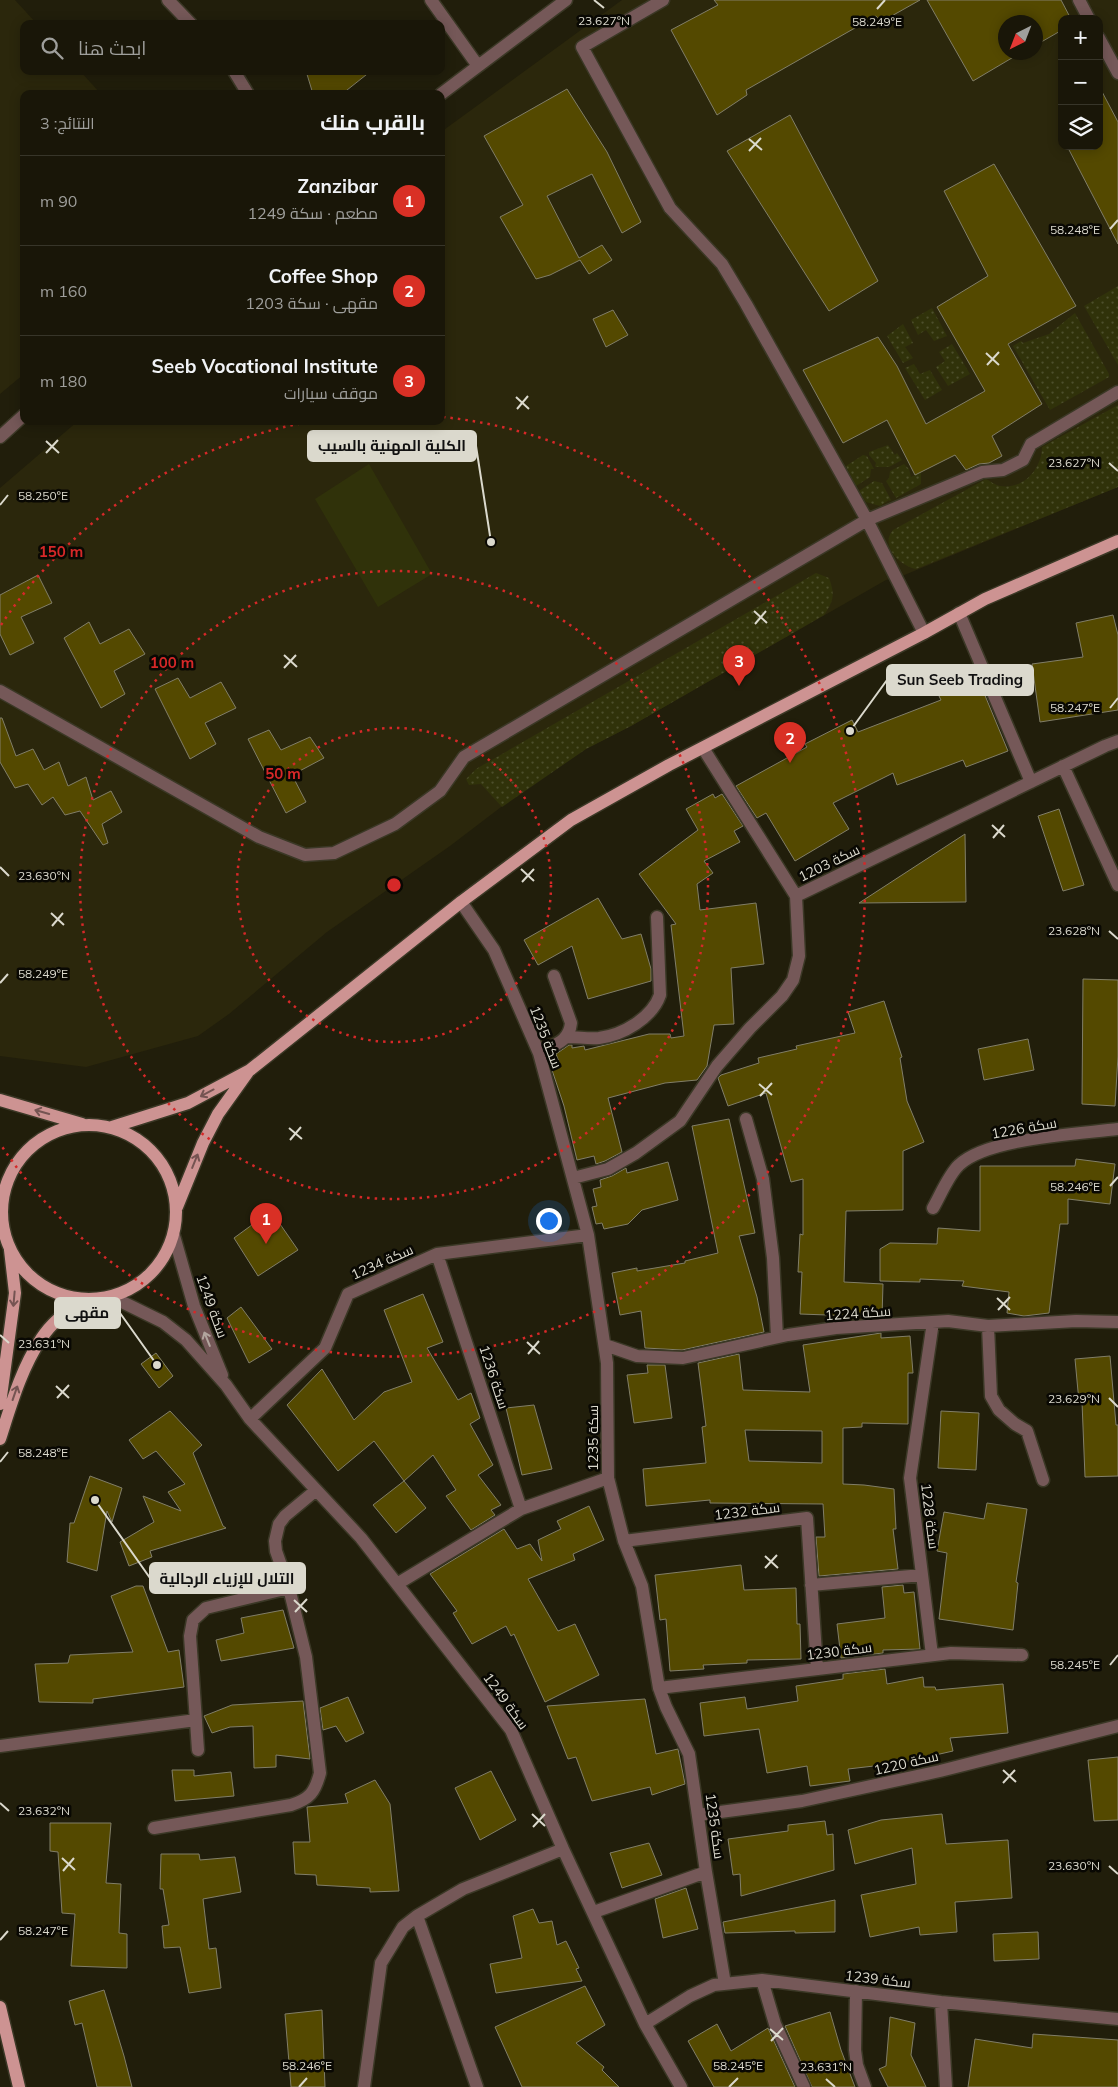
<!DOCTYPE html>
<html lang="ar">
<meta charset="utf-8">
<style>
:root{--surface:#191608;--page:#262316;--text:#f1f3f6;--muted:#9f9f9c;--line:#373529;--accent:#d93025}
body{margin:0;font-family:Mulish,Cairo,sans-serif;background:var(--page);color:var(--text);direction:rtl}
.controls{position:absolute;right:15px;top:15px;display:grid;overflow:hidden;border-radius:10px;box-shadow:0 2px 12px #0003}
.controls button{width:45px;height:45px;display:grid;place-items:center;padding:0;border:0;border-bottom:1px solid var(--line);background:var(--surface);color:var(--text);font:25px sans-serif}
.compass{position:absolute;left:998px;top:15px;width:45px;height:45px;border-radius:50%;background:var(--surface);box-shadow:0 2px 12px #0003;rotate:222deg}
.you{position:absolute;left:548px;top:1220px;width:18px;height:18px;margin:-12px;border:4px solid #fff;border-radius:50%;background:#1a73e8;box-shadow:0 0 0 8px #1a73e833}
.badge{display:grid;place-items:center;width:32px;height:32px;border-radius:50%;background:var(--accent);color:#fff;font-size:16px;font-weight:700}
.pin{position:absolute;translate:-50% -41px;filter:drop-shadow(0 1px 2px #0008)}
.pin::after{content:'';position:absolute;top:26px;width:18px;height:15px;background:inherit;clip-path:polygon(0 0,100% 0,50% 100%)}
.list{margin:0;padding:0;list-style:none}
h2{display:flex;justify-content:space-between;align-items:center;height:65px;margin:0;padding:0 20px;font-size:21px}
h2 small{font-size:16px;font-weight:400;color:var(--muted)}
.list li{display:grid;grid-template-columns:32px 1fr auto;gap:15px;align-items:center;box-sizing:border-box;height:90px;padding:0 20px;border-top:1px solid var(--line)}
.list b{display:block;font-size:19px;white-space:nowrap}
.list p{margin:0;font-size:16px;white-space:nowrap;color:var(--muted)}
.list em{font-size:16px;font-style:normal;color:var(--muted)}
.icon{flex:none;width:28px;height:28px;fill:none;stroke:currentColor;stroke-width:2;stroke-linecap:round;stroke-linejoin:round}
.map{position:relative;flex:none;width:1118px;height:2087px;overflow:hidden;direction:ltr}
.search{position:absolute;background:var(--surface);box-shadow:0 2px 12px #0003;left:20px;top:20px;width:425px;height:55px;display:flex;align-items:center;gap:12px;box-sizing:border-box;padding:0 18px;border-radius:10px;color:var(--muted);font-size:19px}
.panel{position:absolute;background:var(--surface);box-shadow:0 2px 12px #0003;left:20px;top:90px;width:425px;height:335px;border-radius:10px;direction:rtl}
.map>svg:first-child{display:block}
</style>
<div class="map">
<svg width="1118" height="2087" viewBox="0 0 1118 2087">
<defs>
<pattern id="grass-dots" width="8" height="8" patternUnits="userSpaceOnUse" patternTransform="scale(1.25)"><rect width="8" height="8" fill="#30320a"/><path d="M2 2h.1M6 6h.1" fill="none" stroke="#4d4f2c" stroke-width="1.8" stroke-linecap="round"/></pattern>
</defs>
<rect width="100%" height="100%" fill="#211e0b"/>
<path fill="#2b270c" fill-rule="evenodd" d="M0,0h15l22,24h-13v47h56l21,23h-77v280l-24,20z
M622,0h496v487l-216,89 -16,4 -255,146 -45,23 -73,49 -63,48 -123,86 -98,82 -31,22 -112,31 -86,-11v-568l78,-67h363v-289zM1062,19h37v127h-37zM1006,22h30v30h-30z"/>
<path fill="url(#grass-dots)" d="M1118,286v79l-34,-59z
M932,308l15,28 -13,5 -8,-11 -8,5 -7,-15z
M1075,313l34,61v3l-59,33 -37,-64 8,-5 2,2 26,-9z
M903,324l10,19 -8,4 8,11 -10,5 -16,-27z
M952,344l18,30 -22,12 -12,-19 9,-6 -6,-9z
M914,364l6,10 10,-4 12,20 -17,10 -20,-32z
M1118,405v82l-202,82c-15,-3 -37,-23 -23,-39l93,-51c4,2 9,6 14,7 24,4 42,-18 42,-39z
M888,445l7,10 2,-2 5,7 -13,7h-13l-1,-1 1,-3 -7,-8v-3z
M863,455l4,1 7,13h-3l-1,8 -14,9 -10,-20z
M904,464l5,5 2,8 10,-5v12l-25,14 -10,-17 3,-3 1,-7z
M874,481l8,2 9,17 -1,1 -1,-1 -9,6 -14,-4 -7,-11z
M816,573l13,5c6,16 5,23 -5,37l-193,111 -45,23 -84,58 -21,-23 -12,1 -3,-6 10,-10z"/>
<path fill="#30320a" d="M369,464l63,110 -54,33 -63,-108z"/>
<path fill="#544900" stroke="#817e68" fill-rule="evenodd" d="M714,0h206l-39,22 -5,-6 -130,74 1,5 -30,20 -46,-85 47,-25z
M927,0h134l10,19h-9v11l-26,15v-23h-30v30h16l-49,29z
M306,71h65l-29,23h-29z
M1099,86l19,36v122l-51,-98h32z
M567,89l40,63 34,70 -19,11 -30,-59 -45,22 32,62 23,-13 10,15 -23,14 -9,-14 -30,15 -14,4 -36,-62 23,-12 -39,-69z
M790,115l88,166 -49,30 -102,-160z
M994,164l82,142 -68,38 34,60 -50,32 10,20 -13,7 -10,1 -13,6 -11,-15 -40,20 -28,-55 -44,23 -40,-73 75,-33 19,29 29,58 59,-33 -48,-84 51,-31 -44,-85z
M613,310l15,25 -22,12 -13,-28z
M38,575l14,28 -31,14 13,26 -24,12 -10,-21v-39z
M1113,615l5,20v75l-78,12 -8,-58 51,-7 -7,-34z
M89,622l11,22 29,-15 16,25 -31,17 11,23 -24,14 -37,-70z
M178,678l12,20 31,-16 15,26 -31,15 11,21 -26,15 -35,-70z
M979,681l29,70 -42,16 -3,-7 -66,25 -4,-12 -60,30 16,26 -54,32 -29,-48 -9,5 -21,-32 71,-39 -2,-3 47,-24 6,12 83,-32 -2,-4z
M0,718h2l14,38 17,-7 11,21 15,-8 9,24 18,-9 7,23 18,-9 11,21 -20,12 6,19 -5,2 -23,-34 -15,4 -12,-18 -11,8 -14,-21 -13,4 -15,-26z
M269,730l12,20 29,-13 14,21 -32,17 14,27 -20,11 -38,-74z
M713,794l2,4 7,-4 21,32 -9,5 6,11 -36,19 9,12 -16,11 3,26 56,-7 8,61 -33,4 3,56 -20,1 -7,41 -10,14 -32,3 -57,15 14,54 -17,9 -9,3 -2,-8 -17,4 -13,-54 -14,-42 9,-2 -3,-8 13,-9h3v3l12,-2 1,4 64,-16h21l1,4 13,-2 -13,-111 5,-1 -37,-50 59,-44 -12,-21z
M1059,809l25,76 -21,6 -25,-75z
M965,834l1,68 -107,1z
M598,898l24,41 19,-5 10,35v12l-63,18 -16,-53 -34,19 -14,-25z
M1083,979l35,1v76l-3,50 -33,-2z
M884,1001l18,56 -2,1 7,43 17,41 -21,9v59l-57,1 -2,71 39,2 -1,33 -82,-3 2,-42h-4l2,-38 3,1v-56l-12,3 -25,-89 -38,13 -10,-28 3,-3 38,-12 -1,-5 39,-9 -1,-3 59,-13 -7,-21z
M1028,1039l6,31 -50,10 -6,-31z
M729,1119l26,114 -16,3 18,61 7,35 -82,18 -37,-2 -4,-37 -21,4 -8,-42 25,-5v3l48,-8v-2l33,-8 -26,-127z
M1076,1159l39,5 -5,40 -42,-5v25h-8l-11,89 -25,3 -17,-3 2,-21 -47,-6 2,-5 -44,-2v3l-40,-1v-32l10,-6 47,1 1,-16 42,3v-65h95z
M668,1162l10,38 -36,10 -14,14 -24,5 -2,-6 -6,1 -4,-17 5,-1 -4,-17 8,-2 -1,-7 12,-4 14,-8 1,5z
M271,1211l27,39 -40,26 -24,-38z
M423,1294l20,48 -16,6 31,52 13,-7 9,25 -10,6 23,41 -15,10 23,30 -10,5 4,5 -24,15 -25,-34 10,-6 -23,-35 -29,26 -30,-40 -36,30 -51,-66 35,-36 32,51 30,-28 28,-10 -28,-72z
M241,1307l31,42 -23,14 -22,-45z
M881,1333v5l29,-2 3,37h-5v51l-46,-1v4l-19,1v56l21,1 30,4 2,40h-3l5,40 -79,7 -3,-39h9l-2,-33 -113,-1v-3l-64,6 -3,-37 63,-6 -4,-36 4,-1 -8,-63 41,-9 4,36 67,2 -7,-47zM745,1430l77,1v32l-73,-2z
M156,1353l17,23 -14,12 -18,-24z
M1110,1356l6,69h2v51l-33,1 -3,-75h-3l-4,-43z
M647,1365h18l7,53 -38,5 -7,-48 21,-2z
M534,1405l18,64 -30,6 -16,-67z
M170,1411l32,34 -9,8 30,73 3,2 -76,23 2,6 -23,9 -9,-24 34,-20 -11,-26 38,15 -13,-19 17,-8 -29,-33 -13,8 -14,-19z
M941,1411l38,2 -3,57 -38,-2z
M90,1476l32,12 -10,34 -5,-11 -10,60 -30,-9 3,-39h4z
M404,1481l22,27 -30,25 -23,-28z
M987,1503l40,6 -11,73 2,1 -5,47 -74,-11 8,-66 -10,-2 7,-39 40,7z
M589,1506l15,34 -31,14 2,6 -47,19 30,52 17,-7 24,51 -54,27 -31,-68 -3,2 -5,-10 -34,18 -19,-31 4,-2 -27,-37 74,-45 13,20 13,-5 12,17 -4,-21 23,-11 -4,-8z
M741,1565l3,25 52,-2 1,36h3l1,35 -54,1v3l-44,2 1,4 -34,2 -4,-52 -6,1 -5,-45z
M903,1585l1,8 10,-1 6,57 -37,1v3l-42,5 -4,-34 48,-6 -3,-31z
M136,1586h7l25,66 11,-2 5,37 -91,12v4l-54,-1 -4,-38 33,-1 2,-8 63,-3 -22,-56z
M283,1610l11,38 -73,13 -5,-21 28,-7 -3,-15z
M885,1669l2,15 36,-7 1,10h11l1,3 67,-6 5,49 -58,5 3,13 -53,12 -52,6 2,12 -40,5 -3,-20 -40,7 -8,-44 -55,7 -4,-33 45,-6 2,12 51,-8 -2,-15 47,-7v-5z
M348,1697l16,36 -18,9 -10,-16 -13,4 -3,-22z
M645,1699l11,55 22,-5 7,35 -33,11 -2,-8 -58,14 -16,-44 -8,2 -21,-53z
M303,1701l7,58 -34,-4v12l-22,1 -1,-42 -23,1 -18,6 -8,-17 28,-11z
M1118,1757v63l-24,1 -6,-61z
M172,1770h22v6l37,-4 3,24 -59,5z
M491,1771l25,49 -36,20 -25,-52z
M375,1780l15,24 9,87 -29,1v-4l-53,-3 -1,-10 -21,-1 -2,-32h17l-3,-35 41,-4 -3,-9z
M942,1814l4,30 62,-4 4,58 -57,4 2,30 -37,3 -1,-8 -49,10 -9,-42 55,-11 -4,-36 -57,16 -7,-34 33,-10z
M825,1821l2,14 6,-1 1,36 -93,26 -1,-22 -7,1 -5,-36 60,-8v-6z
M50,1823h61l-5,60 15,1 -2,49 8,1v34l-56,-2 4,-52 -13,-1 -4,-61 -8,-1z
M649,1843l13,32 -40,13 -12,-35z
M161,1854h38l1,6 35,-3 6,35 -38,7 6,50 7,-1 5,40 -32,5 -9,-46 -16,1 -2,-22 7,-1 -6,-36h-3z
M686,1888l12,41 -35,9 -8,-39z
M835,1900v32l-40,1v-2l-70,2 -2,-11z
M533,1909l6,14 13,-2 5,24 9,-4 13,27 -3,1 6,12 -86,12 -6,-29 32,-6 -9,-42z
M1038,1932l1,27 -45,2 -1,-27z
M585,1986l20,39 -29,18 28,24 -2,3 17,17h-97l-27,-60z
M104,1990l20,66 8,31h-35l-15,-64 -7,2 -6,-24z
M322,2010l3,77h-34l-6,-73z
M830,2012l11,38 14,37h-43l-27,-61z
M890,2017l25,6 -4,32 15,32h-38l-9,-18 7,-3z
M717,2024l14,27 37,-23 27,59h-81l-26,-46z
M1033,2034l85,6v47h-150l7,-48 57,9z"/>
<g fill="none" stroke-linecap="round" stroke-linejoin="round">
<defs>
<path id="minor" d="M168,0l23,24
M431,0l47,66
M663,0l-81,47 88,161 52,56 24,40 121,216 115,-48 21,-2 20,-10 8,-16 87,-52
M1079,0l10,19
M1099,38l19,35
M234,71l14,23
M441,94l125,-94
M0,437l24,-22
M959,613l72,169
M0,691l259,146 46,18 29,-2 61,-29 45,-33 24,-34 403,-237 57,113
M703,748l93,148
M1063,766l55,119
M461,902l33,48 45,103 49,182 19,128 1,115 16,63 18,45 17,102 7,19 23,47 17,118 19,112
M568,1037c10,0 21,2 31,1 24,-3 53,-20 61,-43l-3,-78
M539,1053c16,-9 30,-11 32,-30l-17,-47
M746,1119l17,60 10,79 4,79
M573,1178l35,-9 28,-16 44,-32 37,-55 33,-38 32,-32 11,-16 6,-24 -3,-60 309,-150 13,-5
M933,1208c7,-12 16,-34 26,-43 28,-27 119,-31 159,-36
M174,1236l20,70 28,69
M437,1254l84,255
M112,1297l51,25 23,18 40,45 24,34 111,119 150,192 52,119 82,175 36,63
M988,1326l3,70 8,14 16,14 12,7 16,49
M605,1345l32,11 46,2 105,-23 48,-7 112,-7 40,5 88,-5 42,1
M250,1419l75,-71 23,-54 89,-40 151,-19
M624,1541l183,-23 10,151
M397,1584l124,-75 87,-31
M811,1585l111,-10
M932,1655l-22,-177 23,-156
M659,1688l292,-35 71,2
M0,1746l196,-26
M198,1750l-8,-114 3,-16 13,-12 83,-20
M698,1815l104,-14 138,-30 178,-45
M154,1828l137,-23c19,-6 24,-13 29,-32l-14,-116 -17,-69 -13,-37 -1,-10 4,-17 6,-8 30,-25
M594,1912l112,-40
M417,1916l60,171
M762,1980l13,44 29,63
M856,1991l-1,59 2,15 8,22
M941,2002l5,85
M645,2024l45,-28 24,-11 48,-5 179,22 177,17
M364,2087l17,-124 22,-36 14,-11 46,-27 100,-40"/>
<path id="major" d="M0,1100l82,24
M2 1212a87 87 0 1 1 174 0a87 87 0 1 1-174 0Z
M112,1127l76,-24 62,-33 211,-168 110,-82 98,-55 255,-132 61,-34 133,-58
M177,1207l26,-64 15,-29 30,-42
M0,1404l15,-111 -5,-43
M0,1439c11,-34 21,-70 41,-100 10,-16 26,-28 41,-39
M0,2007l19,80"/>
</defs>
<use href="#minor" stroke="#3b3826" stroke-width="15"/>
<use href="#major" stroke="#3b3826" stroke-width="15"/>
<use href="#minor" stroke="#755858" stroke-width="12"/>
<use href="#major" stroke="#cd9392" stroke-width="12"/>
</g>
<defs><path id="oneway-shaft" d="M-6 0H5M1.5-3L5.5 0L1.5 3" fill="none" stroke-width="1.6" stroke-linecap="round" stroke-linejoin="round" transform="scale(1.25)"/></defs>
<g stroke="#755452">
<use href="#oneway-shaft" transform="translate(207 1093) rotate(152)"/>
<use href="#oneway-shaft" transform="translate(42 1112) rotate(-164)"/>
<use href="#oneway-shaft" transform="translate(195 1161) rotate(-68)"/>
<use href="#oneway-shaft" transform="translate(14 1299) rotate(95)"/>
<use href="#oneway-shaft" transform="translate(15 1393) rotate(-71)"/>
</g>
<use stroke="#b2a59e" href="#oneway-shaft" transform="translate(207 1339) rotate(-112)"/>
<path fill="none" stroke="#dbd9cd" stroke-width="2" d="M594,0l10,8M877,9l8,-9M749,139l13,11M749,151l12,-13M1110,229l8,-9M986,353l13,12M987,365l12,-13M516,397l13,12M517,409l11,-13M46,441l13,12M46,453l12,-13M1109,463l9,8M0,505l8,-10M754,611l13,12M755,624l11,-13M284,655l13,12M284,668l12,-13M1110,708l8,-10M992,825l13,12M993,838l11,-13M0,867l9,9M521,869l13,12M522,882l12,-13M51,913l13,12M52,926l11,-13M1109,931l9,8M0,983l8,-9M759,1084l13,11M760,1096l12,-13M289,1128l13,11M290,1140l11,-13M1110,1186l8,-9M997,1298l13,12M998,1310l12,-13M0,1335l9,8M527,1342l13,12M528,1354l11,-13M56,1386l13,12M57,1398l12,-13M1109,1398l9,9M0,1462l8,-10M765,1556l13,12M765,1568l12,-13M294,1600l13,12M295,1612l12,-13M1110,1665l8,-10M1003,1770l13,12M1003,1783l12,-13M0,1803l9,8M532,1814l13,12M533,1827l12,-13M62,1858l13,12M1109,1866l9,8M63,1871l11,-13M0,1940l8,-9M770,2029l13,11M771,2041l12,-13M826,2079l9,8M299,2087l8,-9M729,2087l9,-9"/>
<g fill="none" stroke="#d62828" stroke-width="2.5" stroke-dasharray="2.5 5">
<circle cx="394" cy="885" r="157"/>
<circle cx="394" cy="885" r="314"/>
<path d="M1 625A471 471 0 0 1 308 422M443 417A471 471 0 1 1 1 1145"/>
</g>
<g text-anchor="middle" stroke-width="5" stroke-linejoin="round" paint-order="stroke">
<g font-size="14" fill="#dbd9cd" stroke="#090803">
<text transform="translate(829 863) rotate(-26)" y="5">سكة 1203</text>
<text transform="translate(546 1037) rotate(69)" y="5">سكة 1235</text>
<text transform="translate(1024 1128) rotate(-10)" y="5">سكة 1226</text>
<text transform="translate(382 1262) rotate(-24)" y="5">سكة 1234</text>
<text transform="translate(212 1306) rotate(70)" y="5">سكة 1249</text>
<text transform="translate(858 1313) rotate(-4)" y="5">سكة 1224</text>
<text transform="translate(494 1377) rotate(72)" y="5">سكة 1236</text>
<text transform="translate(593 1438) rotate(-90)" y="5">سكة 1235</text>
<text transform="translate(747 1511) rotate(-7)" y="5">سكة 1232</text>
<text transform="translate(930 1516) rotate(83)" y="5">سكة 1228</text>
<text transform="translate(839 1651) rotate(-7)" y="5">سكة 1230</text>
<text transform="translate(506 1701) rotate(54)" y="5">سكة 1249</text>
<text transform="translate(906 1763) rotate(-13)" y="5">سكة 1220</text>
<text transform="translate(715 1826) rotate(82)" y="5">سكة 1235</text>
<text transform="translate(878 1979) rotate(7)" y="5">سكة 1239</text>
</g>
</g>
<g font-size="12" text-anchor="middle" fill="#dbd9cd" stroke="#090803" stroke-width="5" stroke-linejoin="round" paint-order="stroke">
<text x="604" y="25">23.627°N</text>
<text x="877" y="26">58.249°E</text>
<text x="1075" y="234">58.248°E</text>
<text x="1074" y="467">23.627°N</text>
<text x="43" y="500">58.250°E</text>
<text x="1075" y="712">58.247°E</text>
<text x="44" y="880">23.630°N</text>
<text x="1074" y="935">23.628°N</text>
<text x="43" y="978">58.249°E</text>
<text x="1075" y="1191">58.246°E</text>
<text x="44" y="1348">23.631°N</text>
<text x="1074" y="1403">23.629°N</text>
<text x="43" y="1457">58.248°E</text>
<text x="1075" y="1669">58.245°E</text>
<text x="44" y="1815">23.632°N</text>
<text x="1074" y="1870">23.630°N</text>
<text x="43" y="1935">58.247°E</text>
<text x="307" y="2070">58.246°E</text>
<text x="738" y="2070">58.245°E</text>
<text x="826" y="2071">23.631°N</text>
</g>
<circle cx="394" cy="885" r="8" fill="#d62828" stroke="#090803" stroke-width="2.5"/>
<g font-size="15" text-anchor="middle" font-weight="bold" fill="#d62828" stroke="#090803" stroke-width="5" stroke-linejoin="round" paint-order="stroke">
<text x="61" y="557">150 m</text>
<text x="172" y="668">100 m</text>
<text x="283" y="779">50 m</text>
</g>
<path fill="none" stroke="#dbd9cd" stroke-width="2" d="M491 542L476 446M850 731L887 680M157 1365L120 1313M95 1500L150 1578"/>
<g fill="#dbd9cd" stroke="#090803" stroke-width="2">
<circle cx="491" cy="542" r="5"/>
<circle cx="850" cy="731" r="5"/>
<circle cx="157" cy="1365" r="5"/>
<circle cx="95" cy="1500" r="5"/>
</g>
<g fill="#dbd9cd" stroke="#dbd9cd" stroke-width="2">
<rect x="308" y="431" width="168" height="30" rx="5"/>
<rect x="887" y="665" width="146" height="30" rx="5"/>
<rect x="55" y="1298" width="65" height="30" rx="5"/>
<rect x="150" y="1563" width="155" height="30" rx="5"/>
</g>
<g font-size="15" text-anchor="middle" font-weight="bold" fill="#111">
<text x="392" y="451">الكلية المهنية بالسيب</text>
<text x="960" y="685">Sun Seeb Trading</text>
<text x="87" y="1318">مقهى</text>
<text x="227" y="1584">التلال للإزياء الرجالية</text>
</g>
</svg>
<div class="controls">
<button>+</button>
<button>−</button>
<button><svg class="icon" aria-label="layers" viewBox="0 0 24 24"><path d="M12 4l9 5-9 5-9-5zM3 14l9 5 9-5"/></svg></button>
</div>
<svg class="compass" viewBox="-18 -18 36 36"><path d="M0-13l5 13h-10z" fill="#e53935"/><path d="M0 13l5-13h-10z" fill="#9f9f9c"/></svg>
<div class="you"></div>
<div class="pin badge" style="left:266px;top:1244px">1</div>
<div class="pin badge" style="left:790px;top:763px">2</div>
<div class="pin badge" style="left:739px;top:686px">3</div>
<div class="search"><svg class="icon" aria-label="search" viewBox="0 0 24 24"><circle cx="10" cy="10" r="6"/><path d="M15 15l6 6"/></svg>ابحث هنا</div>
<section class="panel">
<h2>بالقرب منك<small>النتائج: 3</small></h2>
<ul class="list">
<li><span class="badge">1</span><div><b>Zanzibar</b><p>مطعم · سكة 1249</p></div><em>90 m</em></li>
<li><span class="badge">2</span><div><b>Coffee Shop</b><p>مقهى · سكة 1203</p></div><em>160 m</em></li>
<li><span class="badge">3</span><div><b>Seeb Vocational Institute</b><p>موقف سيارات</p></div><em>180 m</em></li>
</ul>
</section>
</div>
